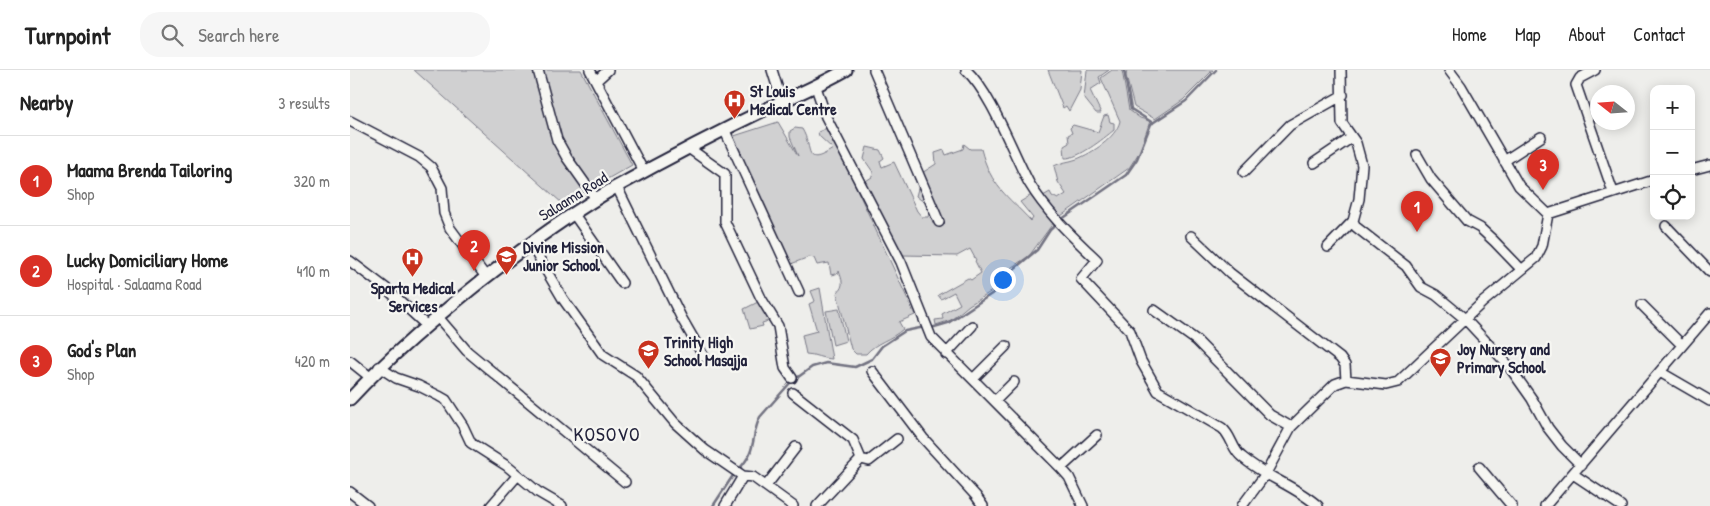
<!DOCTYPE html>
<meta charset="utf-8">
<style>
:root{--surface:#fff;--page:#f6f6f6;--text:#222;--muted:#767676;--line:#e0e0e0;--accent:#d93025}
body{margin:0;font-family:"Patrick Hand",sans-serif;background:var(--page);color:var(--text)}
.controls{position:absolute;right:15px;top:15px;display:grid;overflow:hidden;border-radius:10px;box-shadow:0 2px 12px #0003}
.controls button{width:45px;height:45px;display:grid;place-items:center;padding:0;border:0;border-bottom:1px solid var(--line);background:var(--surface);color:var(--text);font:25px sans-serif}
.compass{position:absolute;left:1240px;top:15px;width:45px;height:45px;border-radius:50%;background:var(--surface);box-shadow:0 2px 12px #0003;rotate:287deg}
.you{position:absolute;left:652px;top:209px;width:18px;height:18px;margin:-12px;border:4px solid #fff;border-radius:50%;background:#1a73e8;box-shadow:0 0 0 8px #1a73e833}
.badge{display:grid;place-items:center;width:32px;height:32px;border-radius:50%;background:var(--accent);color:#fff;font-size:16px;font-weight:700}
.pin{position:absolute;translate:-50% -41px;filter:drop-shadow(0 1px 2px #0008)}
.pin::after{content:'';position:absolute;top:26px;width:18px;height:15px;background:inherit;clip-path:polygon(0 0,100% 0,50% 100%)}
.list{margin:0;padding:0;list-style:none}
h2{display:flex;justify-content:space-between;align-items:center;height:65px;margin:0;padding:0 20px;font-size:21px}
h2 small{font-size:16px;font-weight:400;color:var(--muted)}
.list li{display:grid;grid-template-columns:32px 1fr auto;gap:15px;align-items:center;box-sizing:border-box;height:90px;padding:0 20px;border-top:1px solid var(--line)}
.list b{display:block;font-size:19px;white-space:nowrap}
.list p{margin:0;font-size:16px;white-space:nowrap;color:var(--muted)}
.list em{font-size:16px;font-style:normal;color:var(--muted)}
.icon{flex:none;width:28px;height:28px;fill:none;stroke:currentColor;stroke-width:2;stroke-linecap:round;stroke-linejoin:round}
.map{position:relative;flex:none;width:1360px;height:436px;overflow:hidden}
header{display:flex;align-items:center;gap:30px;box-sizing:border-box;height:70px;padding:0 25px;background:var(--surface);border-bottom:1px solid var(--line)}
header strong{font-size:24px}
nav{display:flex;gap:28px;margin-inline-start:auto;font-size:18px}
.search{width:350px;height:45px;background:var(--page);display:flex;align-items:center;gap:12px;box-sizing:border-box;padding:0 18px;border-radius:20px;color:var(--muted);font-size:19px}
main{display:flex}
aside{flex:1;background:var(--surface)}
.map>svg:first-child{display:block}
</style>
<header>
<strong>Turnpoint</strong>
<div class="search"><svg class="icon" aria-label="search" viewBox="0 0 24 24"><circle cx="10" cy="10" r="6"/><path d="M15 15l6 6"/></svg>Search here</div>
<nav><a>Home</a><a>Map</a><a>About</a><a>Contact</a></nav>
</header>
<main>
<aside>
<h2>Nearby<small>3 results</small></h2>
<ul class="list">
<li><span class="badge">1</span><div><b>Maama Brenda Tailoring</b><p>Shop</p></div><em>320 m</em></li>
<li><span class="badge">2</span><div><b>Lucky Domiciliary Home</b><p>Hospital · Salaama Road</p></div><em>410 m</em></li>
<li><span class="badge">3</span><div><b>God's Plan</b><p>Shop</p></div><em>420 m</em></li>
</ul>
</aside>
<div class="map">
<svg width="1360" height="436" viewBox="0 0 1360 436">
<rect width="100%" height="100%" fill="#eeeeeb"/>
<filter id="ink" filterUnits="userSpaceOnUse"><feTurbulence type="fractalNoise" baseFrequency=".02" numOctaves="2"/><feDisplacementMap in="SourceGraphic" scale="10" xChannelSelector="R" yChannelSelector="G"/><feConvolveMatrix kernelMatrix="1 2 1 2 8 2 1 2 1" color-interpolation-filters="sRGB"/></filter>
<g filter="url(#ink)">
<path fill="#d0d0d1" stroke="#797986" d="M64,0h167l51,95 -69,39z
M698,0h34l-2,20 -11,21 -3,-5 -3,2z
M737,0h22l-10,7 2,6 -11,7 11,23h-5l-12,-15z
M762,0h10l7,40 11,8 10,3 -10,30 -11,17 -71,50 -15,-22 7,-4 2,4 6,3 8,-5 -8,-12 -4,-16c7,-4 15,-4 23,-7 15,-6 39,-21 43,-38l-19,-43z
M777,0h86l-30,30 -28,19 -21,-12 -8,-31z
M758,45l2,7 4,1v7c-11,9 -36,29 -49,28l-1,-12 5,-3 -1,-8 4,-2 -2,-5 3,-3 25,7 6,-16z
M428,52l20,34 -8,-19v-6l5,-3 7,1c12,20 1,39 31,20l-14,-13 -1,-4 9,-4 4,5 84,182 -16,7 4,7c-12,11 -27,13 -37,25h-10l-5,-5 -14,-56c8,-8 5,-13 2,-22v2l-8,2 -2,-12 -12,2 -3,-7 -5,-1 -18,7 -60,-127z
M614,74l6,5h11c10,38 26,46 50,72l2,-3 -13,-16 13,-8 21,28 -25,34 -17,11 -15,21 -28,17 -18,15 -15,5 -1,-5 8,-1 -1,-5 18,-10 -6,-12 -13,7 -3,-4 30,-17 3,2 10,-7 -6,-12 1,-1 -6,-11 -13,7 -55,-1 -38,-73 8,-5 1,-5 -9,-13 3,-12 13,3 4,8 -4,3 2,6 12,-5 23,49 5,6h6l2,-9 -4,-9 -5,1 -5,-4 3,-11 -5,-7 22,-14 -1,-11 9,-3 2,5 17,-6z
M470,218l12,71c-10,0 -17,-5 -26,-5l-4,-19 15,-4 -8,-27 6,-3 -4,-10z
M412,230l13,19 -13,4 1,3 -13,3 -6,-20z
M489,239l7,32 -13,4 -7,-34z"/>
<g fill="none" stroke-linecap="round" stroke-linejoin="round">
<path stroke="#727281" stroke-width="2.5" d="M774,0l7,39 22,14
M581,258l17,-5 45,-30 21,-24 23,-19 13,-20 12,-11 64,-44 11,-16 14,-35 35,-23 30,-31
M388,400c20,-20 12,-32 22,-53l30,-34 22,-16 14,-4 29,4 17,-8 10,-13 23,-15 20,-4
M363,436l21,-32"/>
<defs>
<path id="minor" d="M188,0l19,70 10,18 29,41
M240,0l54,102
M422,0l10,32
M524,0l65,152
M616,0c25,23 46,81 63,113 18,30 43,53 68,77l-16,19 49,52 11,30 17,30 64,37c10,8 10,22 20,29 23,20 54,29 76,49
M991,0l1,53 14,20 6,22 -3,34 -6,22 3,6 50,39 15,21 15,8 29,24 43,46 24,34 16,29 14,18 19,19
M1245,0l-15,8 -4,7 37,107
M246,11l12,-11
M466,17l10,30 75,145 30,75 130,131 8,9 14,29
M0,51l69,36 12,10 11,21 2,25 6,15 36,49
M375,61l74,161
M340,79l35,25v48l36,76 17,28 7,42 7,10
M1067,85l14,24 36,42 13,7 14,13 27,28
M1154,91l37,-24
M964,93l37,-25
M1341,100l19,-5
M894,102l46,-47 53,-30
M267,117l64,130 23,40
M223,143l49,70
M1198,144l106,-34
M1316,156l44,46
M841,166l39,37 110,85 5,7 1,15
M180,173l33,56 40,56 33,21 39,47 30,27 38,26 10,1 40,29
M978,177l25,-26
M0,191l37,28 39,36
M1292,235l40,40
M804,240l42,30 74,75 21,12
M87,246l30,35 158,131
M596,284l26,-28
M0,291l20,16
M29,297l17,11 23,8 20,10 7,4 17,26 8,17 36,23 31,26 24,14
M522,301l51,67 53,58 7,10
M1310,302l50,29
M623,309l33,-33
M443,323l60,47 8,19 8,2 28,-22
M645,331l19,-19
M1129,397l33,39
M711,398l36,-33
M1223,404l48,32
M416,416l30,-39
M0,422l18,14
M141,436l26,-30
M375,436l18,-30
M467,436l44,-47
M892,436l23,-31 26,-48 44,-43 11,-4 40,5 12,-3 85,-80 53,-44 6,-12 6,-32 -29,-28 -58,-100 -12,-16
M1195,436l165,-193"/>
<path id="secondary" d="M0,329c40,-43 84,-80 130,-117 43,-34 88,-67 136,-95 54,-30 110,-59 165,-85 22,-10 44,-20 65,-32"/>
</defs>
<use href="#minor" stroke="#22223b" stroke-width="12"/>
<use href="#secondary" stroke="#22223b" stroke-width="15"/>
<use href="#minor" stroke="#f6f6f2" stroke-width="9"/>
<use href="#secondary" stroke="#f6f6f2" stroke-width="11"/>
</g>
</g>
<defs>
<symbol id="hospital-pin" viewBox="-11 -11 22 30"><path d="M0 17L-7.5 6A9.5 9.5 0 1 1 7.5 6Z" fill="#c8321e" stroke="#f6f6f2"/><path d="M-5-5h3v3.5h4V-5h3V5h-3V1.5h-4V5h-3Z" fill="#fff"/></symbol>
<symbol id="school-pin" viewBox="-11 -11 22 30"><path d="M0 17L-7.5 6A9.5 9.5 0 1 1 7.5 6Z" fill="#c8321e" stroke="#f6f6f2"/><path d="M0-5L7-2L0 1L-7-2ZM-4 1L0 2.5L4 1V4Q0 6-4 4Z" fill="#fff"/></symbol>
</defs>
<g fill-rule="evenodd">
<use href="#hospital-pin" x="372" y="18" width="25" height="34"/>
<use href="#school-pin" x="144" y="174" width="25" height="34"/>
<use href="#hospital-pin" x="50" y="176" width="25" height="34"/>
<use href="#school-pin" x="286" y="268" width="25" height="34"/>
<use href="#school-pin" x="1078" y="276" width="25" height="34"/>
</g>
<g text-anchor="middle" stroke-width="4.5" stroke-linejoin="round" paint-order="stroke">
<g font-size="16" font-weight="bold" fill="#22223b" stroke="#f6f6f2" text-anchor="start">
<text x="400" y="27">St Louis<tspan x="400" dy="18">Medical Centre</tspan></text>
<text x="173" y="183">Divine Mission<tspan x="173" dy="18">Junior School</tspan></text>
<text x="63" y="224" text-anchor="middle">Sparta Medical<tspan x="63" dy="18">Services</tspan></text>
<text x="314" y="278">Trinity High<tspan x="314" dy="18">School Masajja</tspan></text>
<text x="1107" y="285">Joy Nursery and<tspan x="1107" dy="18">Primary School</tspan></text>
</g>
<g font-size="16" fill="#22223b" stroke="#f6f6f2">
<text transform="translate(223 126) rotate(-32)" y="6">Salaama Road</text>
</g>
<g font-size="19" letter-spacing="1" fill="#22223b" stroke="#f6f6f2">
<text x="257" y="371">KOSOVO</text>
</g>
</g>
</svg>
<div class="controls">
<button>+</button>
<button>−</button>
<button><svg class="icon" aria-label="locate" viewBox="0 0 24 24"><circle cx="12" cy="12" r="6"/><path d="M12 2v4M12 18v4M2 12h4M18 12h4"/></svg></button>
</div>
<svg class="compass" viewBox="-18 -18 36 36"><path d="M0-13l5 13h-10z" fill="#e53935"/><path d="M0 13l5-13h-10z" fill="#767676"/></svg>
<div class="you"></div>
<div class="pin badge" style="left:1067px;top:162px">1</div>
<div class="pin badge" style="left:124px;top:201px">2</div>
<div class="pin badge" style="left:1193px;top:120px">3</div>
</div>
</main>
